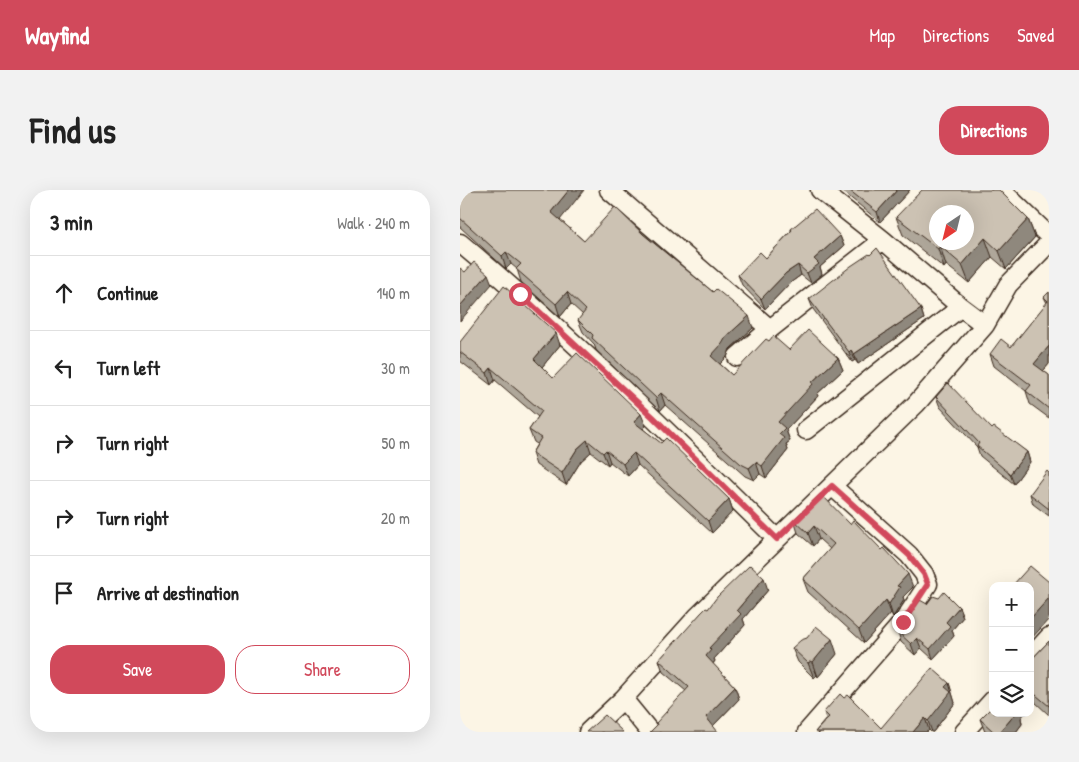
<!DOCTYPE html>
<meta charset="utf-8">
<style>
:root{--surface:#fff;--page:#f2f2f2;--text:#222;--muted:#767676;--line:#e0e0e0;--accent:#d1495b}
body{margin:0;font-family:"Patrick Hand",sans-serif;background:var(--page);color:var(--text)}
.controls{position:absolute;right:15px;bottom:15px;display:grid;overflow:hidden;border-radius:10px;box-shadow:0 5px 20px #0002}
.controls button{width:45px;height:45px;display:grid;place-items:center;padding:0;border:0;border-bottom:1px solid var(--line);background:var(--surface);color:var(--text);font:25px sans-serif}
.compass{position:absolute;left:469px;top:15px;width:45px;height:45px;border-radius:50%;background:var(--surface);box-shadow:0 5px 20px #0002;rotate:215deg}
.stop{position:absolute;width:15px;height:15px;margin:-11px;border:4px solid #d1495b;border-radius:50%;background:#fff}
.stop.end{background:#d1495b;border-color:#fff;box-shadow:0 1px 5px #0008}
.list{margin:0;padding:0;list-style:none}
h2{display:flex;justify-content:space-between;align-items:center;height:65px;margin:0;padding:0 20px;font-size:21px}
h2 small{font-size:16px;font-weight:400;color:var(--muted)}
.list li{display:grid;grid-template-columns:32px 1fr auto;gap:15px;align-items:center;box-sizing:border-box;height:75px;padding:0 20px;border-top:1px solid var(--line)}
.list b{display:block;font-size:19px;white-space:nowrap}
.list em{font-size:16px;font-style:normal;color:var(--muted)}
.actions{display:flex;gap:10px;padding:15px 20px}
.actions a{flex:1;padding:11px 0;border:1px solid var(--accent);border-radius:20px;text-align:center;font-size:18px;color:var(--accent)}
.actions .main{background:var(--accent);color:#fff}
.icon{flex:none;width:28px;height:28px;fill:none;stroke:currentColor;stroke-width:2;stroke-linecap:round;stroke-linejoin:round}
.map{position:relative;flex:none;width:589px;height:542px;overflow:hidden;border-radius:20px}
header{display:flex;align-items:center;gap:30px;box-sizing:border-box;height:70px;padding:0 25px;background:var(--accent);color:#fff}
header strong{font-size:24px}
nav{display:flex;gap:28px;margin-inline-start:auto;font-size:18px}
.intro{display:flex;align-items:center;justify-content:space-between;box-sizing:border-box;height:120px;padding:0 30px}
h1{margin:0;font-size:35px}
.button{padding:12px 22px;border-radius:20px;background:var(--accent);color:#fff;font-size:18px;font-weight:700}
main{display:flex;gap:30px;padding:0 30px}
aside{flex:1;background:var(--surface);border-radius:20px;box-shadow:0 5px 20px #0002}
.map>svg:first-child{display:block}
</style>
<header>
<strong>Wayfind</strong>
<nav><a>Map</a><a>Directions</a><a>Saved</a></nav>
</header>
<div class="intro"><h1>Find us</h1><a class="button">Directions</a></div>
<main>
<aside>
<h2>3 min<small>Walk · 240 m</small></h2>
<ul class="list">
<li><svg class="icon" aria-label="ahead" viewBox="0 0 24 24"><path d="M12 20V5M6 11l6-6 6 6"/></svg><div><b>Continue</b></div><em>140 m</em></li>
<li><svg class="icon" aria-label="left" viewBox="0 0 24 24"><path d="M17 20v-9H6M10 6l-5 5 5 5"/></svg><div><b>Turn left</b></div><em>30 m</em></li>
<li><svg class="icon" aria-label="right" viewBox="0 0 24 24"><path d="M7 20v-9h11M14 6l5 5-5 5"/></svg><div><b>Turn right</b></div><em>50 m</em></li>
<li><svg class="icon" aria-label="right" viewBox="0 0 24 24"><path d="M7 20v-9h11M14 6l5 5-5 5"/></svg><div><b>Turn right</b></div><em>20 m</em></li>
<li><svg class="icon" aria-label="arrive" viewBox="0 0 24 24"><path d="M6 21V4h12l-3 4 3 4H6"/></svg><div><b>Arrive at destination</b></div></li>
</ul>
<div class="actions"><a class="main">Save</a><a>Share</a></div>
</aside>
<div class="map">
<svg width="589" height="542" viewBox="0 0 589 542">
<rect width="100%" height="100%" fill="#fcf5e5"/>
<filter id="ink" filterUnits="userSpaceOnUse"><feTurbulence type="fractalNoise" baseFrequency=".02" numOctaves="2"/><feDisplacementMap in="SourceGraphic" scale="10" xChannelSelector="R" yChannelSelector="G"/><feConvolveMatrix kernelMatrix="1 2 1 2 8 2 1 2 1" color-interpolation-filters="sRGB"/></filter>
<g filter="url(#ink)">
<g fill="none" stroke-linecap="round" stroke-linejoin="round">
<defs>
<path id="street" d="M149,0l161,139
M541,0l48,46
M0,53c111,93 214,195 317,296
M501,117l24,18
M277,167l33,-28 113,-89
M346,240l155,-123 -78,-67 -63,-50
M570,468l19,-21
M128,542l35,-33
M190,542l-27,-33 74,-82 219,-213 69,-79 23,-40 41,-42
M347,542l96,-110 25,-38 -4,-10 -15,-19 -77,-69
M504,542l29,-32"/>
</defs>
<use href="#street" stroke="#3b2a1e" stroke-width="21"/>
<use href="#street" stroke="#fcf5e5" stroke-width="18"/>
</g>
<path fill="#afa79a" stroke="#3b2a1e" d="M0,0l100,30 24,21 59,-7 110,94 -23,21 -3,8 -7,7 12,11 37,-34 20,9 49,8 5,12 -26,24 1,2 -32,34 4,11 -4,3 2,6 -22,28 -6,-4 -6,6 -9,-4 -80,-71 -5,6 -64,-61 -2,-6 -11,-12 -5,-12 5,-5 -12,-11 -11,13 -39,-35 -4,-13 -6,-5 -5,5 -46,-42z
M381,0h69l-30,32z
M436,27l132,2 7,18 -29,32 -14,-12 -23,26 -23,-18 -2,3 -41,-33z
M331,39l49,7 4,10 -24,21 2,7 -11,9 -10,-8 -11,8 -25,26 -23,-24 -4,-10 28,-17 25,-27z
M589,102v72l-6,7 6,4v43l-19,-14 -4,-13 -32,-25 -4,-12 21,-7 36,-44 -3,-6z
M349,109l112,10 3,10 -66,45 -3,-4 -3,2 -39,-53z
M100,155l-18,22 11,11 93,48 -3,3 86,70 4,12 -21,22 -74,-68 -10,11 -18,-14 -2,3 -17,-13 -10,9 -15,24 -30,-20 -4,-12 5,-9 -3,-2 -5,-12 9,-13 -43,-37 -4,5 -31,-24v-9z
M476,207l56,32 35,23 3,10 -16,22 -34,-28 -3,-9 -37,-40z
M589,283v43l-16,-12 -3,-10z
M334,330l56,4 32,26 31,37 -10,10 1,3 -11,17 -2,-4 -27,30 -56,-51 -5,-13 27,-30 -11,-10 -6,7 -15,-13z
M308,400l-25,29 2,6 -31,34 1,2 -2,3 22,23 4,12 -26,27 -27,-35 -23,-19 -4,-12 49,-51z
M467,414l32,3 4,10 -11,13 2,6 -21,23 -12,-11 -6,7 -14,-13 -3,-10 5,-6 -1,-2z
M533,425v15l-4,-11z
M589,451v74l-14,-13 -5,5v-38l1,-2 -1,-6z
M332,458l45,6 -19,23 -1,-2 -3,3 -16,-16z
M489,493l6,20 -22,29h-2l-2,-2 -2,2h-112l11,-13 -2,-7 57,16z
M561,528l1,6 -6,8h-31l-5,-13z"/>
<path fill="#8f887d" stroke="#3b2a1e" d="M109,0h15l-28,35 -5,-13z
M437,0h13l-30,32 -3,-10z
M568,29l7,18 -29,32 -7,-18z
M380,46l4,10 -24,21 2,7 -11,9 -4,-10 7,-14z
M525,48l7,19 -23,26 -7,-18z
M480,56l6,19 -2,3 -6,-19z
M46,62l5,12 -5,5 -4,-13z
M338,75l3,10 -11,8 -25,26 -4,-10 25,-26z
M28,84l4,10 -32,37v-15z
M107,102l4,12 -11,13 -4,-13z
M461,119l3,10 -66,45 -4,-10z
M289,126l4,12 -23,21 -3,8 -11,11 -5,-12 15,-19z
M96,143l4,12 -22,27 -4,-13z
M589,156v18l-10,12 -5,-12z
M391,160l4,10 -3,2 -3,-10z
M378,168l5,12 -26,24 1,2 -32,34 4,11 -4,3 2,6 -22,28 -4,-12 17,-32 -1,-12 34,-40z
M31,178l4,12 -4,5 -4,-12z
M201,203l4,12 -5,6 -4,-13z
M181,224l5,12 -8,8 -4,-12z
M127,250l4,12 -10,9 -15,24 -4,-12 15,-24z
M146,260l4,12 -2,3 -5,-12z
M567,262l3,10 -16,22 -4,-10z
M174,263l4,12 -10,11 -5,-12z
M296,272l4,12 -6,6 -5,-12z
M269,309l4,12 -21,22 -4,-12z
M354,336l5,13 -6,7 -5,-13z
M448,384l5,13 -10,10 1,3 -11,17 -4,-13 8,-18z
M304,388l4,12 -25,29 2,6 -31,34 1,2 -5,6 -4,-11 3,-8 28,-38z
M589,408v21l-19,21v-21z
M426,410l5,13 -27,30 -5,-13z
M499,417l4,10 -11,13 2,6 -21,23 -3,-10 16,-27z
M457,448l4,10 -6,7 -4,-11z
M372,449l5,15 -19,23 -5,-15z
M351,471l6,14 -3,3 -6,-15z
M489,493l6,20 -22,29h-1l-4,-11 17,-34z
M275,497l4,12 -29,30 -4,-12z
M570,500l5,12 -5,5z
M556,523h9l-4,5 1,6 -6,8h-16z
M465,528l4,12 -2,2h-14z"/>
<path fill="#ccc2b3" stroke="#3b2a1e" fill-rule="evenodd" d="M0,0h109l-18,22 33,29 31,-34 28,27 70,58 3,-3 33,27 -23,21 -4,7 -11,12 21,19 34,-36 3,2 4,-5 16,14 19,-20 30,28 -26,24 1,2 -35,38 7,6 -6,6 5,4 -22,28 -6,-4 -7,6 -8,-4 -80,-71 -5,5 -64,-60 1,-3 -15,-15 8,-10 -19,-18 -11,12 -40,-35 5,-5 -15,-12 -4,4 -42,-38z
M389,0h48l-20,22z
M462,0h77l29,29 -29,32 -14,-13 -23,27 -22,-19 -2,3 -42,-32zM476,22h30v30h-30z
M355,19l25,27 -26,23 5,5 -12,9 -9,-8 -12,8 -25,26 -23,-24 22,-23 6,6 26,-28 -1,-1z
M417,58l44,61 -67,45 -3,-4 -2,2 -40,-53 42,-33 18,-12 1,1z
M14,72l14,12 -28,32v-38l5,4z
M44,96l52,47 -22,26 19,19 24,-25 64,61 -7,8 27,21 5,-5 63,61 -21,22 -74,-68 -11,11 -17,-14 -3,3 -16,-13 -10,9 -15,24 -30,-20 9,-15 -12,-8 13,-19 -51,-43 -4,5 -27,-21v-10z
M589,102v54l-15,18 15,11v34l-23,-18 5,-6 -41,-31 11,-15 10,8 37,-46 -4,-4z
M488,193l44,46 2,-2 33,25 -17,22 -33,-28 2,-3 -43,-46z
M587,281l2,2v36l-19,-15z
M361,304l29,30 3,-4 29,30 2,-2 24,26 -11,12 3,1 -11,17 -3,-4 -27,30 -56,-51 31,-35 -20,-18 -6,7 -14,-13z
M290,375l14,13 -27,32 4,4 -32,34 2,2 -5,6 29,31 -29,30 12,15h-68l7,-7 -1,-2 33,-36 -30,-27 42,-47 5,-5 2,1 9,-12z
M570,376l19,16v16l-19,21v-33h-18z
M484,402l15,15 -13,15 4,4 -20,23 -13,-11 -6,6 -13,-12 5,-6 -1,-2 18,-24 7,4 6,-8 6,2z
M533,425v8l-4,-4z
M356,436l16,13 -19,23 -2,-1 -3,2 -16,-15 9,-8 6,-2z
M589,451v65l-19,-16v-21l3,-4 -3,-2v-2z
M472,478l17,15 -4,4 6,5 -23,29 -3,-3 -12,14h-98l14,-15 -5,-5 16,-18 4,4 4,-3 33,33z
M533,516v7h23l-16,19h-6l-14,-13z
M145,525l18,17h-37z"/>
</g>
<g fill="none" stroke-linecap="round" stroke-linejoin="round" filter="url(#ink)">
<path stroke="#d1495b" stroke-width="6" d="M60,104l133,123 124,122 55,-53 77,69 15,19 4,10 -25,38"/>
</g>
</svg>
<div class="controls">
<button>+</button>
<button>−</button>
<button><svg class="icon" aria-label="layers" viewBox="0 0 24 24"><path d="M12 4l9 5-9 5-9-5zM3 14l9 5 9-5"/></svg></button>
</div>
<svg class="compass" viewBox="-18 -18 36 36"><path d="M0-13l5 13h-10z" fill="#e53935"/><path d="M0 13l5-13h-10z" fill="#767676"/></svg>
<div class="stop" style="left:60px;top:104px"></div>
<div class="stop end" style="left:443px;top:432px"></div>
</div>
</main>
